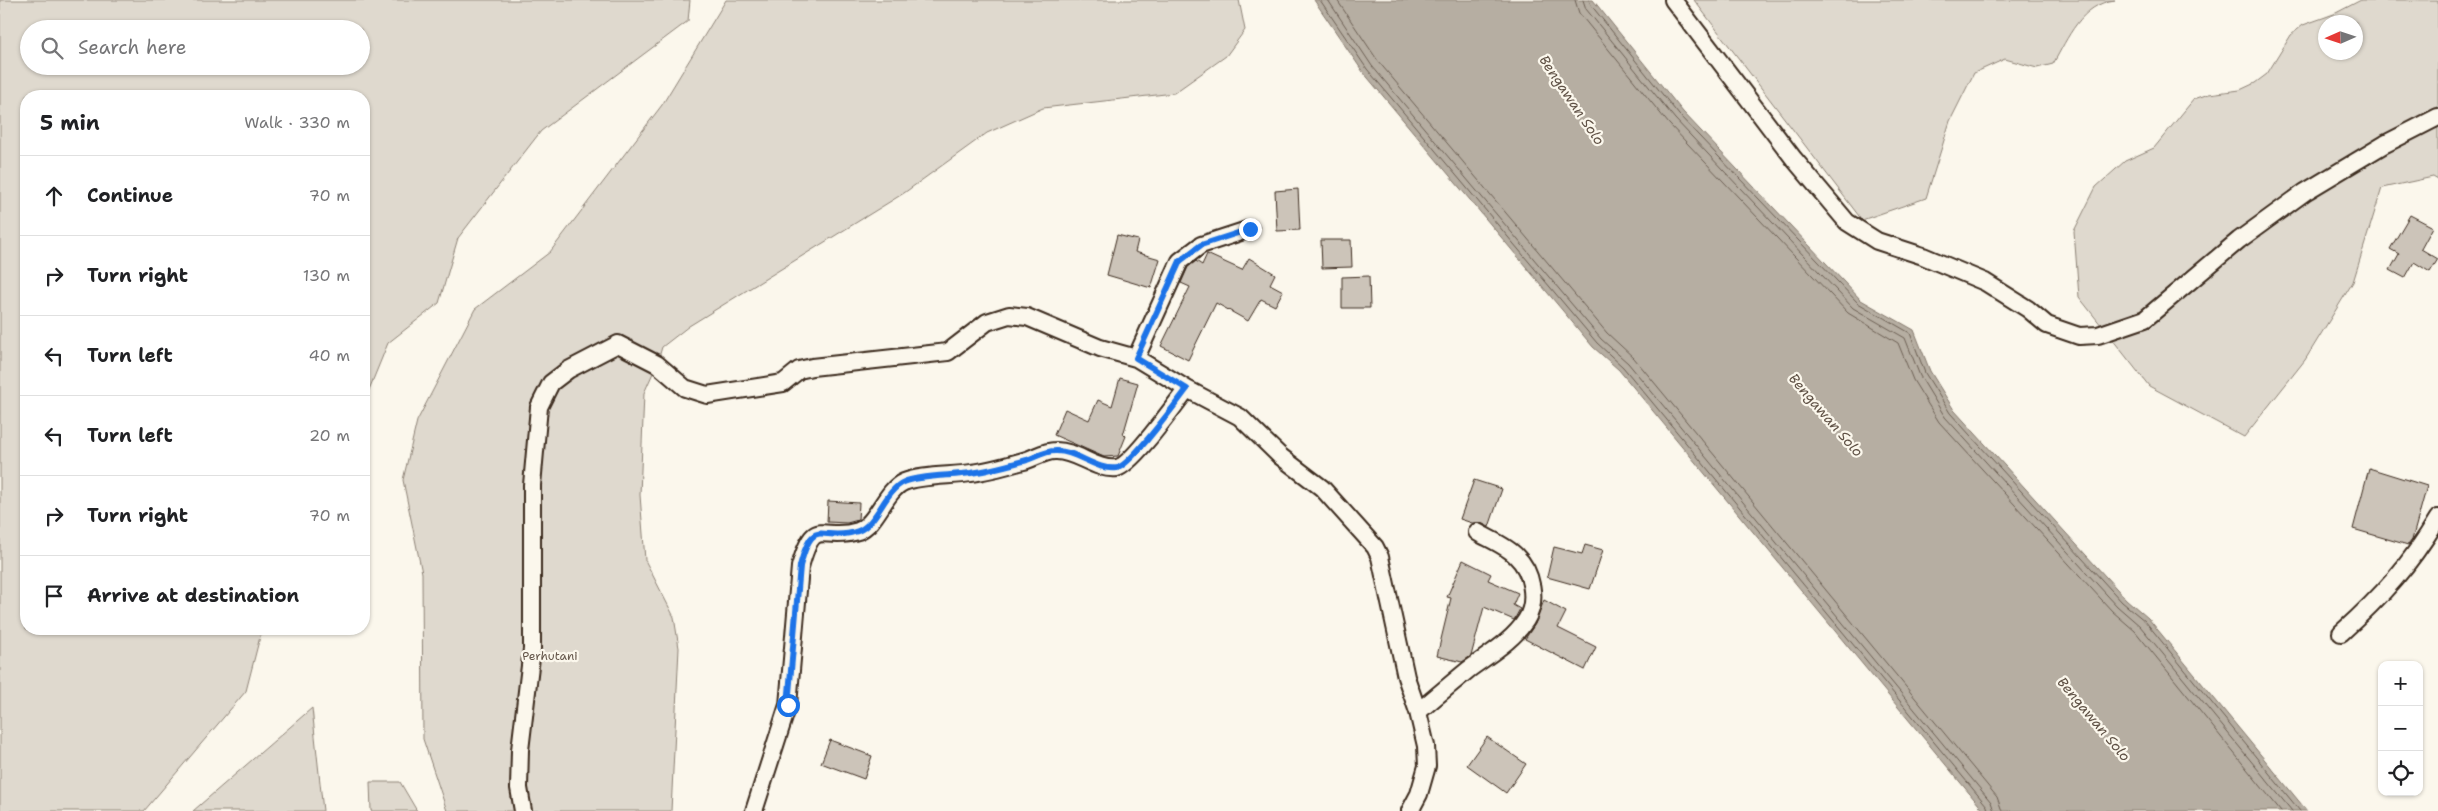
<!DOCTYPE html>
<meta charset="utf-8">
<style>
:root{--surface:#fff;--page:#f6f6f6;--text:#202124;--muted:#757577;--line:#e0e0e0}
body{margin:0;font-family:"Shantell Sans",sans-serif;background:var(--page);color:var(--text)}
.controls{position:absolute;right:15px;bottom:15px;display:grid;overflow:hidden;border-radius:10px;box-shadow:0 1px 4px #0004}
.controls button{width:45px;height:45px;display:grid;place-items:center;padding:0;border:0;border-bottom:1px solid var(--line);background:var(--surface);color:var(--text);font:25px sans-serif}
.compass{position:absolute;left:2318px;top:15px;width:45px;height:45px;border-radius:50%;background:var(--surface);box-shadow:0 1px 4px #0004;rotate:267deg}
.stop{position:absolute;width:15px;height:15px;margin:-11px;border:4px solid #1a73e8;border-radius:50%;background:#fff}
.stop.end{background:#1a73e8;border-color:#fff;box-shadow:0 1px 5px #0008}
.list{margin:0;padding:0;list-style:none}
h2{display:flex;justify-content:space-between;align-items:center;height:65px;margin:0;padding:0 20px;font-size:21px}
h2 small{font-size:16px;font-weight:400;color:var(--muted)}
.list li{display:grid;grid-template-columns:32px 1fr auto;gap:15px;align-items:center;box-sizing:border-box;height:80px;padding:0 20px;border-top:1px solid var(--line)}
.list b{display:block;font-size:19px;white-space:nowrap}
.list em{font-size:16px;font-style:normal;color:var(--muted)}
.icon{flex:none;width:28px;height:28px;fill:none;stroke:currentColor;stroke-width:2;stroke-linecap:round;stroke-linejoin:round}
.map{position:relative;flex:none;width:2438px;height:811px;overflow:hidden}
.search{position:absolute;background:var(--surface);box-shadow:0 1px 4px #0004;left:20px;top:20px;width:350px;height:55px;display:flex;align-items:center;gap:12px;box-sizing:border-box;padding:0 18px;border-radius:28px;color:var(--muted);font-size:19px}
.panel{position:absolute;background:var(--surface);box-shadow:0 1px 4px #0004;left:20px;top:90px;width:350px;height:545px;border-radius:20px}
.map>svg:first-child{display:block}
</style>
<div class="map">
<svg width="2438" height="811" viewBox="0 0 2438 811">
<rect width="100%" height="100%" fill="#fbf7ec"/>
<filter id="ink" filterUnits="userSpaceOnUse"><feTurbulence type="fractalNoise" baseFrequency=".02" numOctaves="2"/><feDisplacementMap in="SourceGraphic" scale="10" xChannelSelector="R" yChannelSelector="G"/><feConvolveMatrix kernelMatrix="1 2 1 2 8 2 1 2 1" color-interpolation-filters="sRGB"/></filter>
<g filter="url(#ink)">
<path fill="#dfd9ce" stroke="#8d8276" fill-rule="evenodd" d="M0,0h690l-2,21 -147,110 -83,107 -19,65 -51,40 -24,59v-306h-338v533h236l-16,62 -102,120h-144zM29,29h332v37h-332z
M726,0h513l6,30 -19,26 -52,37 -131,15 -56,25 -83,60 -215,133 -27,21 -5,17 -13,29 -4,102 5,65 29,57 5,31 -8,163h-224l-24,-72 -1,-166 -19,-93 14,-59 58,-112 75,-57 112,-147z
M1694,0h421c-34,4 -47,38 -62,64l-16,4 -32,-9 -31,14 -24,48 -24,77 -64,22z
M2361,0h77v180l-5,-3 -51,11 -29,94 -48,78 -61,77 -95,-51 -70,-89 -5,-66 22,-44 29,-26 29,-13 40,-49 15,-5 31,-4 15,-7 12,-9 24,-39 12,-10 31,-11zM2326,22h30v30h-30z
M312,708l11,103h-130z
M400,782l17,29h-46l-1,-29z"/>
<path fill="#b6aea2" stroke="#85796d" d="M1314,0h279l90,112 178,188 53,30 16,41 24,39 172,189 22,19 159,193h-323l-365,-441 -26,-23 -230,-275z"/>
<g fill="none" stroke-linecap="round" stroke-linejoin="round">
<path stroke="#6c5f53" stroke-width="1" d="M1320,0l47,69 230,274 26,24 364,439 1,5
M1328,0l44,66 229,273 27,24 363,439 3,9
M1337,0l41,61 229,272 27,25 363,439 5,14
M1575,0l4,13 90,111 179,189 50,30 15,37 26,42 173,189 23,20 146,180
M1583,0l3,9 89,110 178,189 52,30 15,38 25,41 172,189 23,20 152,185
M1589,0l2,5 88,110 179,188 52,30 15,40 25,40 172,189 23,19 155,190"/>
</g>
<path fill="#ccc4b9" stroke="#3b2a1e" d="M1298,189l2,41 -23,1 -2,-40z
M2410,215l23,12 -12,22 17,10 -8,13 -16,-10 -9,16 -15,-8 9,-16 -9,-5z
M1117,235l21,5 -3,12 25,7 -9,29 -44,-13z
M1321,240h30l1,27 -30,1z
M1207,254l35,16 7,-12 26,16 -5,10 13,7 -8,15 -14,-7 -13,22 -32,-18 -28,57 -27,-14 29,-59 -9,-4 7,-16 8,-6 6,4z
M1369,276l1,32h-28v-31z
M1120,378l18,5 -15,52 3,1 -8,20 -14,1 -50,-22 11,-26 24,11 9,-20 14,6z
M2369,468l58,18 -15,54 -4,5 -55,-16z
M1474,480l28,9 -13,38 -8,-4h-9l-12,-4z
M828,501l31,2 -1,17 -11,3 -20,-1z
M1585,545l18,5 -13,39 -43,-12 7,-30 28,7z
M1463,560l28,14 -3,6 30,13 -5,12 7,4 -6,11 -30,-13 -13,49 -9,6 -25,-6 14,-58 -4,-1z
M1544,600l22,12 -8,16 38,19 -11,23 -60,-31 10,-15z
M1487,737l39,27 -20,29 -39,-28z
M830,740l42,16 -8,23 -43,-16z"/>
<g fill="none" stroke-linecap="round" stroke-linejoin="round">
<defs>
<path id="street" d="M1673,0l121,159 53,63 30,19 46,15 62,26 43,27 19,16 32,11 19,-1 47,-16 94,-79 66,-48 80,-48 53,-27
M1136,358l44,-97 21,-16 49,-16
M2341,633c41,-37 69,-68 97,-115
M1418,712c16,-14 33,-28 50,-42 20,-15 45,-29 58,-50 12,-19 6,-49 -10,-64 -9,-10 -27,-17 -39,-24
M523,811l-4,-23 1,-38 12,-101v-164l7,-78 12,-24 17,-13 50,-26 39,20 28,24 22,7 76,-12 16,-13 13,-3 136,-15 39,-30 22,-7 18,2 73,31 36,10 51,31 53,28 40,39 42,32 53,59 5,10 26,120 12,35 8,34 1,20 -8,28 -9,17
M754,811l34,-106 12,-138c15,-54 21,-24 58,-36 19,-7 27,-41 46,-49 16,-7 49,-6 67,-9 18,-2 38,-8 56,-13 9,-3 18,-9 28,-9 21,-1 41,20 62,17 15,-3 59,-65 70,-79"/>
</defs>
<use href="#street" stroke="#3b2a1e" stroke-width="20"/>
<use href="#street" stroke="#fbf7ec" stroke-width="16"/>
</g>
</g>
<g fill="none" stroke-linecap="round" stroke-linejoin="round" filter="url(#ink)">
<path stroke="#1a73e8" stroke-width="6" d="M788,705l12,-139c14,-53 21,-22 58,-35 19,-7 27,-41 46,-49 16,-7 49,-6 67,-9 18,-2 38,-8 56,-13 9,-3 18,-9 28,-9 21,-1 41,20 62,17 14,-3 59,-65 70,-79l-51,-31 44,-97 21,-16 49,-16"/>
</g>
<g text-anchor="middle" stroke-width="4.5" stroke-linejoin="round" paint-order="stroke">
<g font-size="12" fill="#64564a" stroke="#fbf7ec">
<text x="550" y="660">Perhutani</text>
</g>
<g font-size="14" font-style="italic" fill="#605246" stroke="#fbf7ec">
<text transform="translate(1572 100) rotate(56)" y="5">Bengawan Solo</text>
<text transform="translate(1826 415) rotate(49)" y="5">Bengawan Solo</text>
<text transform="translate(2094 719) rotate(50)" y="5">Bengawan Solo</text>
</g>
</g>
</svg>
<div class="controls">
<button>+</button>
<button>−</button>
<button><svg class="icon" aria-label="locate" viewBox="0 0 24 24"><circle cx="12" cy="12" r="6"/><path d="M12 2v4M12 18v4M2 12h4M18 12h4"/></svg></button>
</div>
<svg class="compass" viewBox="-18 -18 36 36"><path d="M0-13l5 13h-10z" fill="#e53935"/><path d="M0 13l5-13h-10z" fill="#757577"/></svg>
<div class="stop" style="left:788px;top:705px"></div>
<div class="stop end" style="left:1250px;top:229px"></div>
<div class="search"><svg class="icon" aria-label="search" viewBox="0 0 24 24"><circle cx="10" cy="10" r="6"/><path d="M15 15l6 6"/></svg>Search here</div>
<section class="panel">
<h2>5 min<small>Walk · 330 m</small></h2>
<ul class="list">
<li><svg class="icon" aria-label="ahead" viewBox="0 0 24 24"><path d="M12 20V5M6 11l6-6 6 6"/></svg><div><b>Continue</b></div><em>70 m</em></li>
<li><svg class="icon" aria-label="right" viewBox="0 0 24 24"><path d="M7 20v-9h11M14 6l5 5-5 5"/></svg><div><b>Turn right</b></div><em>130 m</em></li>
<li><svg class="icon" aria-label="left" viewBox="0 0 24 24"><path d="M17 20v-9H6M10 6l-5 5 5 5"/></svg><div><b>Turn left</b></div><em>40 m</em></li>
<li><svg class="icon" aria-label="left" viewBox="0 0 24 24"><path d="M17 20v-9H6M10 6l-5 5 5 5"/></svg><div><b>Turn left</b></div><em>20 m</em></li>
<li><svg class="icon" aria-label="right" viewBox="0 0 24 24"><path d="M7 20v-9h11M14 6l5 5-5 5"/></svg><div><b>Turn right</b></div><em>70 m</em></li>
<li><svg class="icon" aria-label="arrive" viewBox="0 0 24 24"><path d="M6 21V4h12l-3 4 3 4H6"/></svg><div><b>Arrive at destination</b></div></li>
</ul>
</section>
</div>
